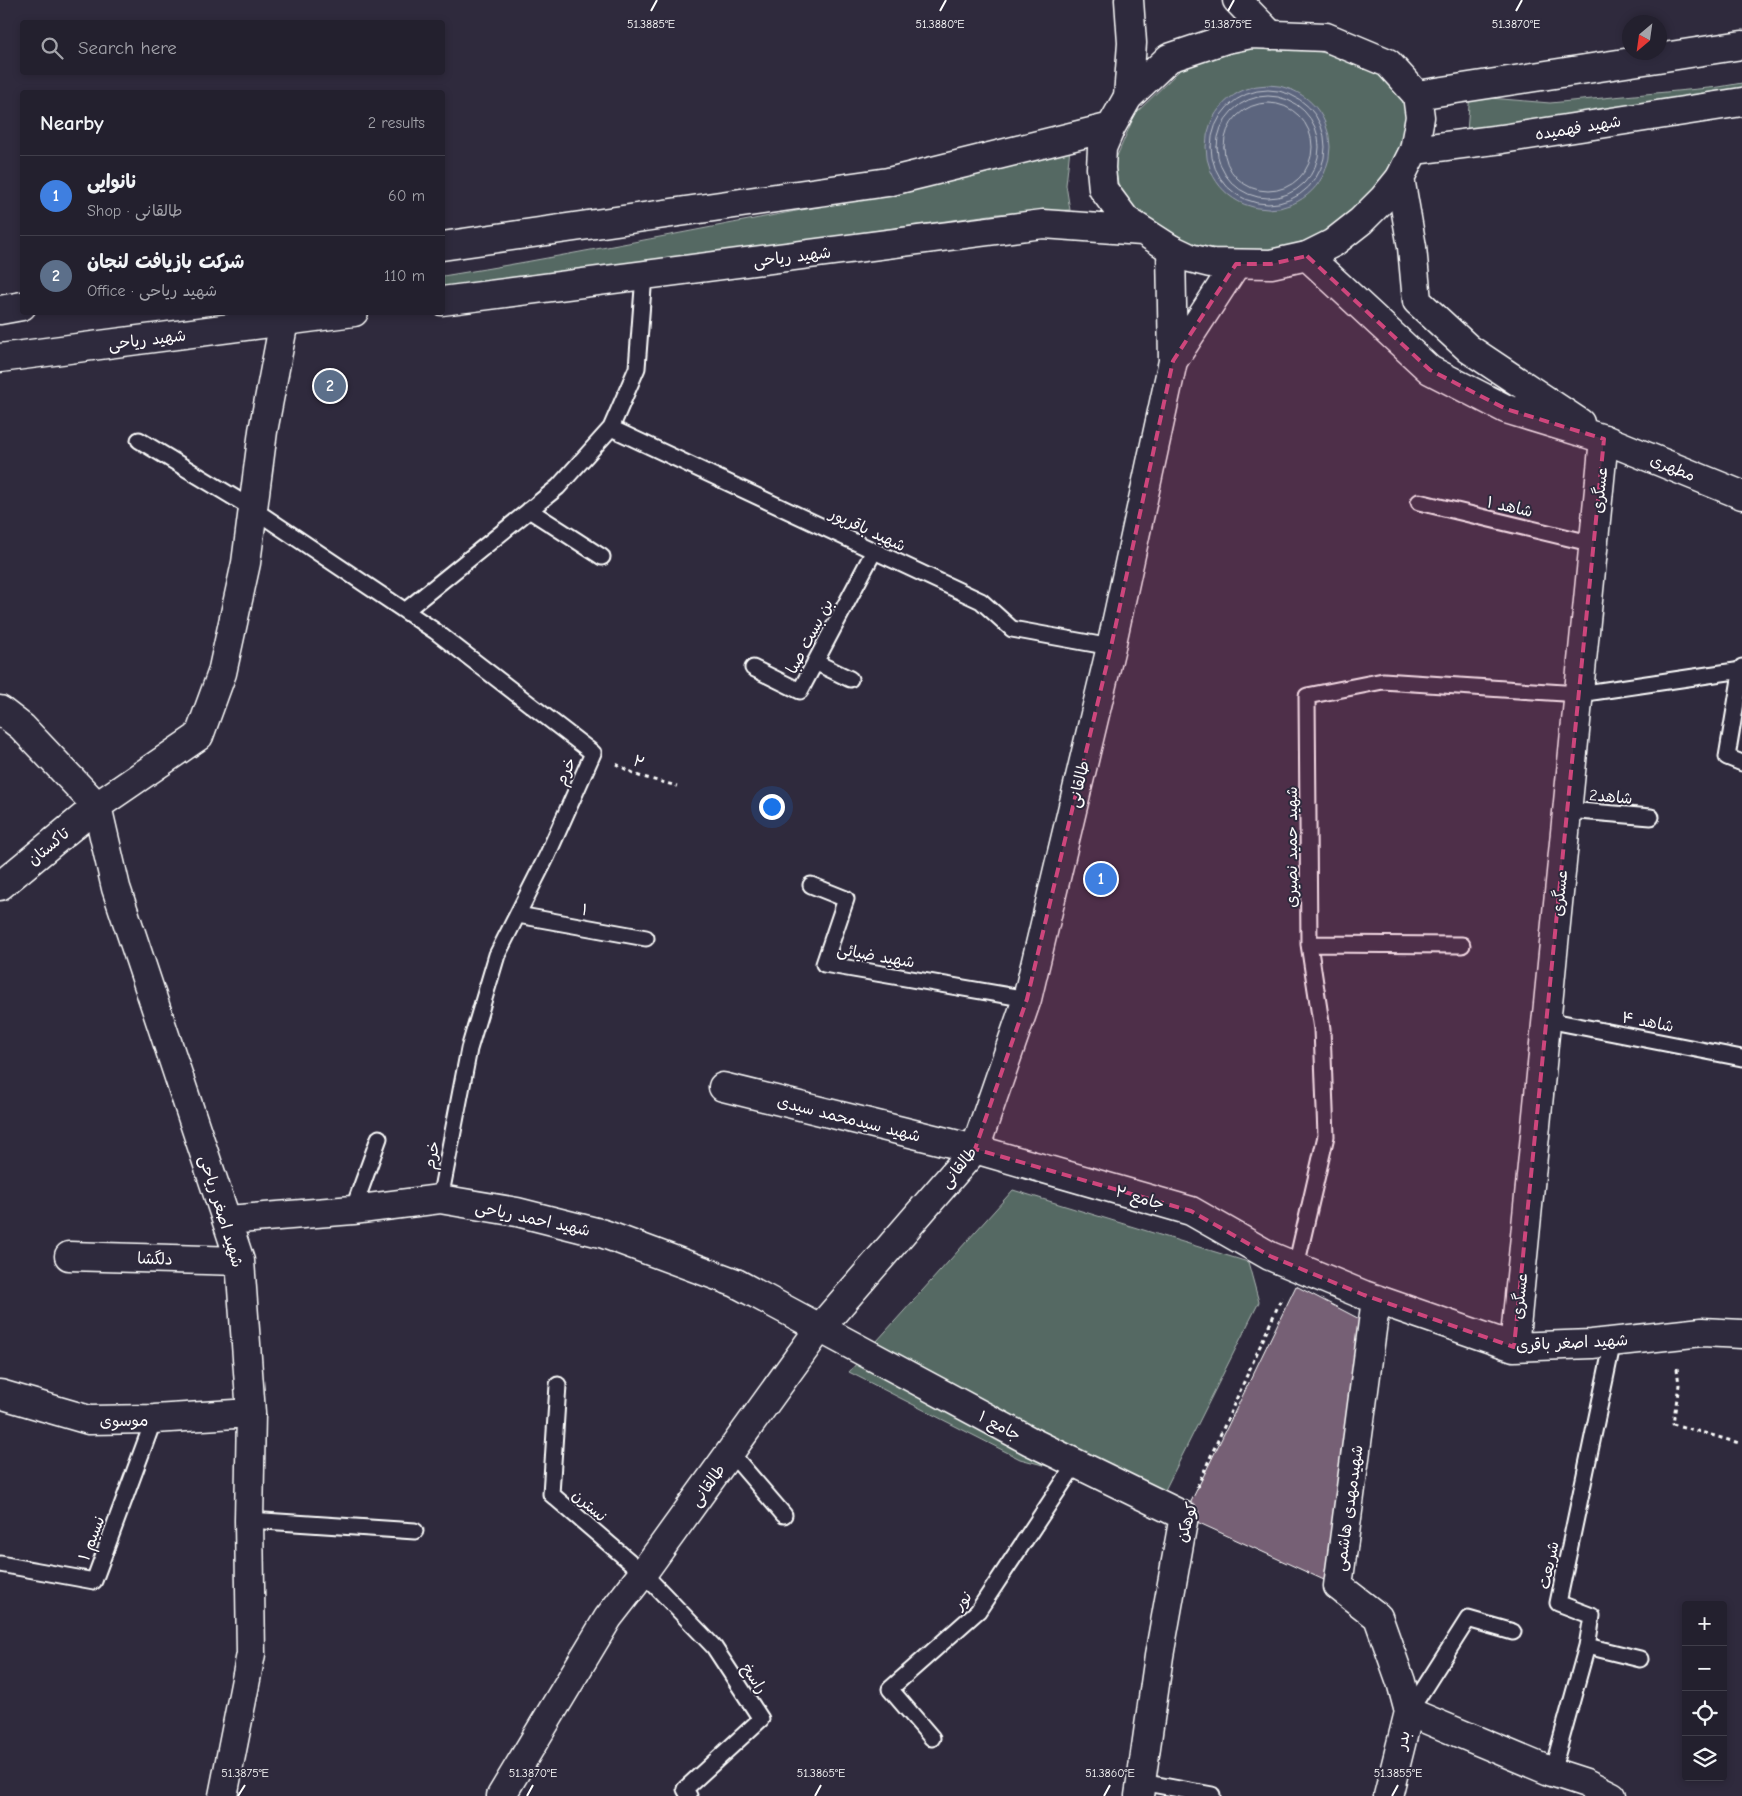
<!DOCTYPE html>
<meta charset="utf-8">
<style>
:root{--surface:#23202e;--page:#2f2d3a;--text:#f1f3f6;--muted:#a3a3aa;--line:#403e4a;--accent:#d93025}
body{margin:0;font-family:"Comic Neue","Playpen Sans Arabic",sans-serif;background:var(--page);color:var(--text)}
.controls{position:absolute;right:15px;bottom:15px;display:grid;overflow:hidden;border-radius:5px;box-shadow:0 2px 8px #0003}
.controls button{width:45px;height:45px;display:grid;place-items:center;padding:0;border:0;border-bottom:1px solid var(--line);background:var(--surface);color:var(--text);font:25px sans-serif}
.compass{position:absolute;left:1622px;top:15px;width:45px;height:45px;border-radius:50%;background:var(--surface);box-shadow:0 2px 8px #0003;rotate:209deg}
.you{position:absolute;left:771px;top:806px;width:18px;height:18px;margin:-12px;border:4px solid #fff;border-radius:50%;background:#1a73e8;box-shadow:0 0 0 8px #1a73e833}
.badge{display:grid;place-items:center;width:32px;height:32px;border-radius:50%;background:var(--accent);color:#fff;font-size:16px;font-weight:700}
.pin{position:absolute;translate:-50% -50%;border:2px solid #fff;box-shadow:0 1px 5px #0006}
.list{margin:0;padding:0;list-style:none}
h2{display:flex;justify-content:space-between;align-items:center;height:65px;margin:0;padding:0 20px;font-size:21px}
h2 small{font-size:16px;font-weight:400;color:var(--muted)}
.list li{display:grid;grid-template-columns:32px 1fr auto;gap:15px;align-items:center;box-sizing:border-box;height:80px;padding:0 20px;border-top:1px solid var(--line)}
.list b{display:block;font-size:19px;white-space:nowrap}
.list p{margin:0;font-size:16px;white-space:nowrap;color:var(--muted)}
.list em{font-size:16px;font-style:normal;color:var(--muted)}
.icon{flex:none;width:28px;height:28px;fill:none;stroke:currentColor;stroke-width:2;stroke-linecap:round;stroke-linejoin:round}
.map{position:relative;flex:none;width:1742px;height:1796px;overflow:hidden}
.search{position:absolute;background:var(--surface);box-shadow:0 2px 8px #0003;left:20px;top:20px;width:425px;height:55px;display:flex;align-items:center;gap:12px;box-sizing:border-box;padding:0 18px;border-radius:5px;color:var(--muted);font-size:19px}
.panel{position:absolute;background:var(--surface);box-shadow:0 2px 8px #0003;left:20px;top:90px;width:425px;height:225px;border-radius:5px}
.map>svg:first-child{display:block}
</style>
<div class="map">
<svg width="1742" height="1796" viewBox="0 0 1742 1796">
<rect width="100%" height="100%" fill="#2f2a3d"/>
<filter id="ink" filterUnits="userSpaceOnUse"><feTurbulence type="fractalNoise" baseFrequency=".02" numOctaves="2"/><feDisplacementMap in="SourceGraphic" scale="10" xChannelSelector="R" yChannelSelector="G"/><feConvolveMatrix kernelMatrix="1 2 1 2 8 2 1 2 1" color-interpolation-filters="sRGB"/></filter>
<g filter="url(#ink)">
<path fill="#556963" stroke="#aab4b1" d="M1300,46l70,20 35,31 3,43 -19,39 -40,35 -39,27 -43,12 -44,-3 -45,-9 -39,-21 -18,-22 -7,-35 21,-49 45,-44 58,-23z
M1742,83v11l-275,38 3,-40 20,6 60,5 169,-16z
M1070,148l-4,37 4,25 -73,4 -554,76v-14c111,-18 221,-40 332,-61 99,-19 199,-36 295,-67z
M1013,1190l235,72 11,40 -97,194 -142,-37 -171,-87z"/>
<path fill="#5b657e" stroke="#9da3b2" d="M1206 147a62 62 0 1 1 124 0a62 62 0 1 1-124 0Z"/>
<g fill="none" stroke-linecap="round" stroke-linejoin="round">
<path stroke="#bdc1cb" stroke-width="1" d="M1211 147a57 57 0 1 1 114 0a57 57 0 1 1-114 0Z
M1217 147a51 51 0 1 1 102 0a51 51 0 1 1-102 0Z
M1224 147a44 44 0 1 1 88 0a44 44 0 1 1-88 0Z"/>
</g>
<path fill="#766074" stroke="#fff" d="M1296,1286l77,40 -38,259 -151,-69z"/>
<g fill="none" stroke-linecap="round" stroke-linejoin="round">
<defs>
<path id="service" d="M611,428l370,173 31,28 99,18
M139,440l114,69 182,122 158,122 -46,103 -50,99 -28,94 -29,150
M1419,502l175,42
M529,510l73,47
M405,611l153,-124 53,-59 26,-60 7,-93
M815,662l35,17
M1742,667l-15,90 15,6
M753,668l47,23 74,-140
M1567,810l84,7
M811,885l35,14 -22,65 203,35
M518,915l128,23
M1309,944l153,1
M1547,1020l195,38
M353,1210l26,-72
M1296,1266l30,-130 -4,-107 -13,-85 -2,-248 76,-15 196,13 163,-24
M558,1385l-7,109 92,79 71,74 47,72 -76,70 4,7
M730,1452l54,63
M249,1520l166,11
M0,1564l94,17 60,-162
M1587,1646l53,13
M1409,1712l59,-93 45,13
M932,1738l-42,-49 88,-78 98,-148
M1552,1772l35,-126 5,-30 -34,-13 55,-262
M1141,1782l71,13"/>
<path id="minor" d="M1237,0l34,35
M1128,97l4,-54 -3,-43
M0,710l22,17 75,79 19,82 124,373 11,152 -2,107 2,134 -28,142
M0,886l97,-80 102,-70 23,-63 24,-110 17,-132 21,-110
M723,1087l252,62 216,62 79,45 94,39 150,52 78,-3 110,-12 40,2
M227,1220l126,-10 87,-11 77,13 87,22 132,49 294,158 154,75 -25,140 -20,140
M69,1256l171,5
M1376,1299l-38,287 40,31 23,65 8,30 -21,84
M1514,1347l90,-908
M0,1394l89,26 65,-1 97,-6
M1409,1712l143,60 34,11 26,13"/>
<path id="tertiary" d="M1400,178l12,69 5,54 52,48 111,74
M1307,256l123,114 76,39 98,30 138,56
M1173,361l63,-97
M501,1796l107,-178 35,-45 176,-244 156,-180 52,-150 84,-352 62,-286 -2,-112"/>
<path id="primary" d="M1251,34l75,3 62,26 29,32 3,22 -6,33 -14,28 -17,21 -22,22 -28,22 -26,13 -36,8 -61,-1 -20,-5 -19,-9 -45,-29 -23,-31 -2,-21 1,-20 9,-21 17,-30 41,-39 57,-19z
M1417,95l325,-50
M1414,150l88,-11 240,-37
M442,246l446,-64 223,-55
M442,301l601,-77 99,7
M0,310l22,-4
M0,358l354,-46"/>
</defs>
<use href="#service" stroke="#fff" stroke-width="19"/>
<use href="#minor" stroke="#fff" stroke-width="31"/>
<use href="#tertiary" stroke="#fff" stroke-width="31"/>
<use href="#primary" stroke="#fff" stroke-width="31"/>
<path stroke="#fff" stroke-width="3" stroke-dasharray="4 4" stroke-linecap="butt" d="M616,764l23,12 38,10
M1677,1368l2,17 -6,39 66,19
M1197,1487l85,-190"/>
<use href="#service" stroke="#2f2a3d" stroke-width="15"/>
<use href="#minor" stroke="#2f2a3d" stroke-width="28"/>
<use href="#tertiary" stroke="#2f2a3d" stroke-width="28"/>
<use href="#primary" stroke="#2f2a3d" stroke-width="28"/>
</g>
</g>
<path fill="#ce467c" fill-opacity="0.2" stroke="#ce467c" stroke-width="4" stroke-dasharray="10 6" stroke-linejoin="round" d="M1307,256l123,114 76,39 98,30 -90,908 -150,-52 -94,-39 -79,-45 -216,-62 52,-150 84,-352 62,-286 63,-97h35z"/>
<path fill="none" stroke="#fff" stroke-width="2" d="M651,11l6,-11M940,11l6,-11M1228,11l6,-11M1516,11l6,-11M238,1796l7,-11M527,1796l6,-11M815,1796l6,-11M1104,1796l6,-11M1392,1796l6,-11"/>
<g text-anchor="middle" stroke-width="4" stroke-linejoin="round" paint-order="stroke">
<g font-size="16" fill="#fff" stroke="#2f2a3d">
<text transform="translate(1578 127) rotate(-9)" y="6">شهید فهمیده</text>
<text transform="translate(792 256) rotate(-7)" y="6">شهید ریاحی</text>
<text transform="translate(147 339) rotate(-7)" y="6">شهید ریاحی</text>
<text transform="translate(1673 467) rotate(22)" y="6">مطهری</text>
<text transform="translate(1599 490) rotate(-84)" y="6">عسگری</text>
<text transform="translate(1510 506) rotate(13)" y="6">شاهد ۱</text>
<text transform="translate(868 529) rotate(25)" y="6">شهید باقرپور</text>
<text transform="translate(809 636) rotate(-62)" y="6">بن بست صبا</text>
<text transform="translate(639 761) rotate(23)" y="6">۲</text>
<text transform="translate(565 771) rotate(-66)" y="6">خرم</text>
<text transform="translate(1078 784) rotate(-77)" y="6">طالقانی</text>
<text transform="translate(1611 796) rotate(5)" y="6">شاهد2</text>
<text transform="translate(48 846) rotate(-40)" y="6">تاکستان</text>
<text transform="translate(1291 847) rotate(-90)" y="6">شهید حمید نصیری</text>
<text transform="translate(1559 893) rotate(-84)" y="6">عسگری</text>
<text transform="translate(585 909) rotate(10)" y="6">۱</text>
<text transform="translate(876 955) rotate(10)" y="6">شهید ضیائی</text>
<text transform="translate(1648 1021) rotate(11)" y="6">شاهد ۴</text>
<text transform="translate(849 1118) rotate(14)" y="6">شهید سیدمحمد سیدی</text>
<text transform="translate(431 1155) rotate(-79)" y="6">خرم</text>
<text transform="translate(958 1167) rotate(-51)" y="6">طالقانی</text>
<text transform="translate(1140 1197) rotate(16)" y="6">جامع ۲</text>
<text transform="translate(222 1211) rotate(73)" y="6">شهید اصغر ریاحی</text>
<text transform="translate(533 1218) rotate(12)" y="6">شهید احمد ریاحی</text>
<text transform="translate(155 1258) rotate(2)" y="6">دلگشا</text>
<text transform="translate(1519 1296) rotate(-84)" y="6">عسگری</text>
<text transform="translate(1572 1342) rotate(-3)" y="6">شهید اصغر باقری</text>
<text transform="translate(124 1420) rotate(-1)" y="6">موسوی</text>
<text transform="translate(1000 1425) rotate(28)" y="6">جامع ۱</text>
<text transform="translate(707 1485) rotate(-54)" y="6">طالقانی</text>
<text transform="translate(590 1505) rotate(41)" y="6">نسترن</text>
<text transform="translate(1348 1508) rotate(-82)" y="6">شهیدمهدی هاشمی</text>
<text transform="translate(1186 1522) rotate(-74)" y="6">کوهکن</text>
<text transform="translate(91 1538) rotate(-69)" y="6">نسیم ۱</text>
<text transform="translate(1548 1565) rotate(-78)" y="6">شریعت</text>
<text transform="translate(962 1600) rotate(-48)" y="6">نور</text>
<text transform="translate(755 1678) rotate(57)" y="6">راسخ</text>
<text transform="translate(1402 1740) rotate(-76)" y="6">بدر</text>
</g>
</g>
<g font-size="12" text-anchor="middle" fill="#fff" stroke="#2f2a3d" stroke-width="4" stroke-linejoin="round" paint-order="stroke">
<text x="651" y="28">51.3885°E</text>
<text x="940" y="28">51.3880°E</text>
<text x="1228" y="28">51.3875°E</text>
<text x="1516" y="28">51.3870°E</text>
<text x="245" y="1777">51.3875°E</text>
<text x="533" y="1777">51.3870°E</text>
<text x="821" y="1777">51.3865°E</text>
<text x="1110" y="1777">51.3860°E</text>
<text x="1398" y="1777">51.3855°E</text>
</g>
</svg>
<div class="controls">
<button>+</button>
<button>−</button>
<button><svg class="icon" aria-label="locate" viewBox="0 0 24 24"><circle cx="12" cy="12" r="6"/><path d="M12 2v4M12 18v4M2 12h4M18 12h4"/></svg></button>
<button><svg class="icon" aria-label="layers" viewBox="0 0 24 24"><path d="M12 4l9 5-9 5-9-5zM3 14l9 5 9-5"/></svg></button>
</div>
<svg class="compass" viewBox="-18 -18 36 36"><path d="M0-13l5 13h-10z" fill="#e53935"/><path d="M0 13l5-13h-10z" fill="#a3a3aa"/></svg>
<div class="you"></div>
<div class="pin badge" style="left:1101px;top:879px;background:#3f7fe0">1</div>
<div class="pin badge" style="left:330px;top:386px;background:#5c6f8a">2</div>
<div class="search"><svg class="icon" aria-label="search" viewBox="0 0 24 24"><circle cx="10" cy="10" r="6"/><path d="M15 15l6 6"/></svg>Search here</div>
<section class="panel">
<h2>Nearby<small>2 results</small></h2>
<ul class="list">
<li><span class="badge" style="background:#3f7fe0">1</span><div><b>نانوایی</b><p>Shop · طالقانی</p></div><em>60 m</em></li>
<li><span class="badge" style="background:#5c6f8a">2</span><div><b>شرکت بازیافت لنجان</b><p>Office · شهید ریاحی</p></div><em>110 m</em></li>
</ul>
</section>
</div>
